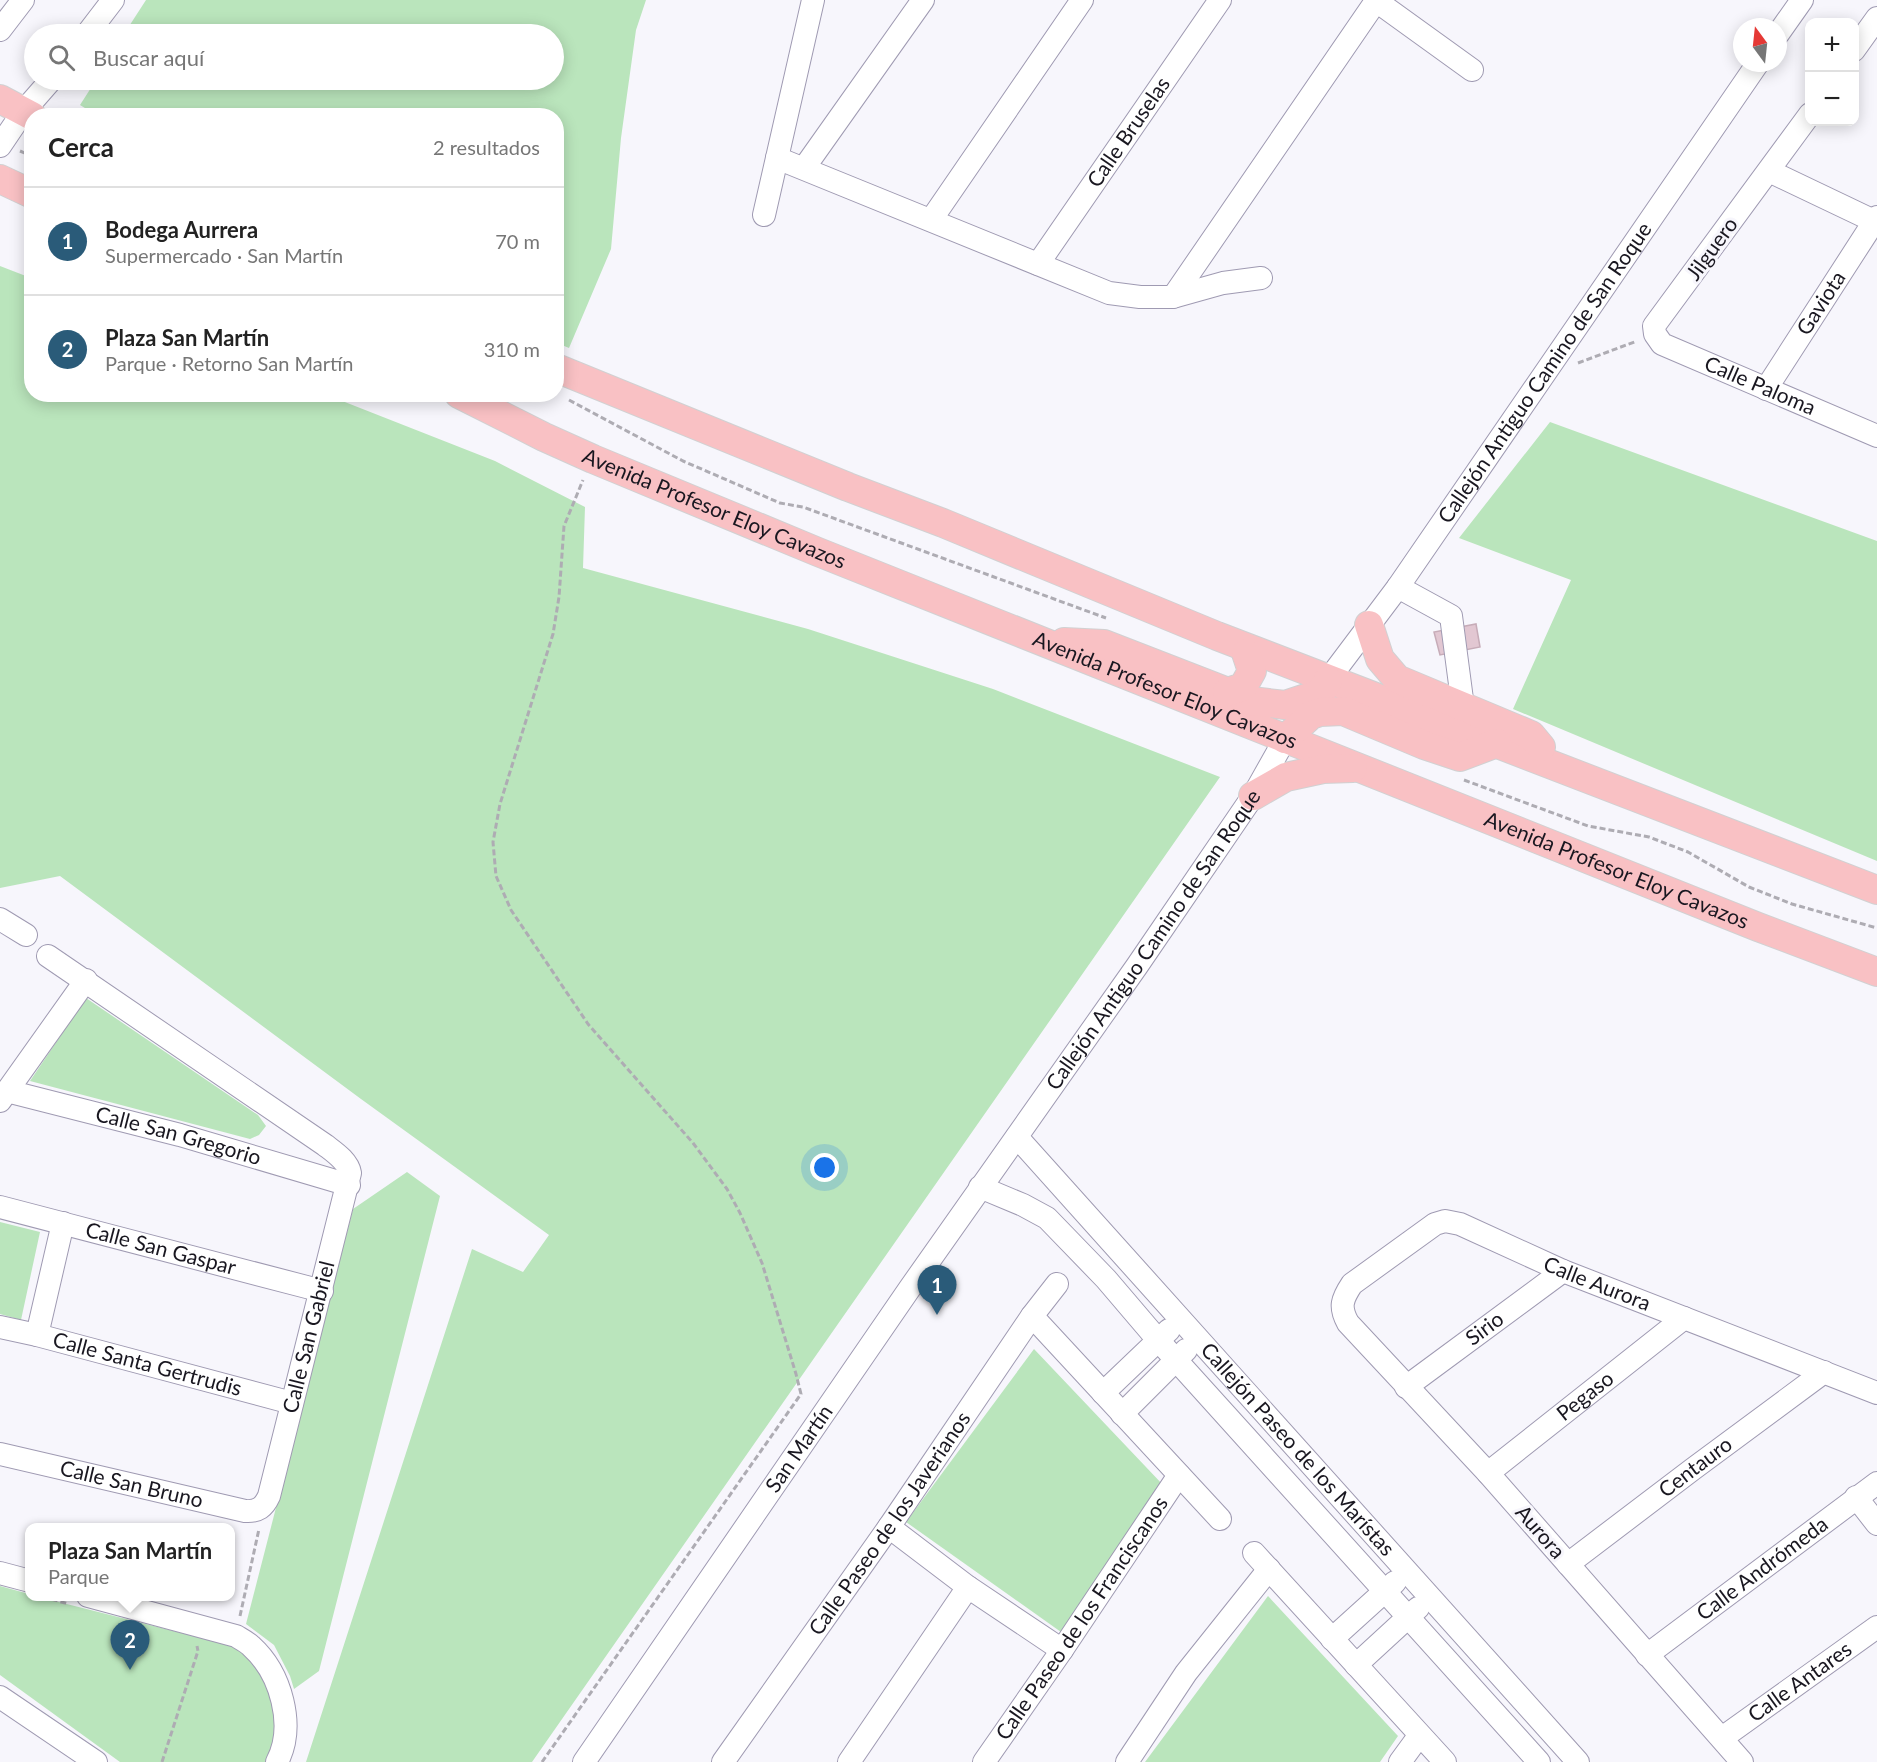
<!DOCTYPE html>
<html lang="es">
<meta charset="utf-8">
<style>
:root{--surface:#fff;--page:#f6f6f6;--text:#222;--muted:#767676;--line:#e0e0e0;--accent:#2a5b79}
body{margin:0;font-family:Lato,sans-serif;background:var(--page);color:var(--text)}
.controls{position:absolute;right:18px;top:18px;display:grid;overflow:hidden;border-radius:12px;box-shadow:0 3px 15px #0003}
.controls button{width:54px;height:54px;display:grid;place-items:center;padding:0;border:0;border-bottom:2px solid var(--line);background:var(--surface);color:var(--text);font:30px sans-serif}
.compass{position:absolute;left:1733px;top:18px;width:54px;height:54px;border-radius:50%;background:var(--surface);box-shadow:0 3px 15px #0003;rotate:345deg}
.you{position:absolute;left:825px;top:1168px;width:21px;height:21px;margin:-15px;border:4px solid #fff;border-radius:50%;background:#1a73e8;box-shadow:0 0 0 9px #1a73e833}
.badge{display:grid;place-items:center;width:39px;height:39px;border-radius:50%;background:var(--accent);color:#fff;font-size:20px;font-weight:700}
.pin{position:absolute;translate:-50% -50px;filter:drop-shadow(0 2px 3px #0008)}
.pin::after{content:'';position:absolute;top:32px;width:21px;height:18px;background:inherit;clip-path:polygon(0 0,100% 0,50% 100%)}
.popup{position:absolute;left:25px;top:1523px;width:210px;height:78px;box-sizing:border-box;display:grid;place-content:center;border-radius:12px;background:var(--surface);filter:drop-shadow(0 2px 4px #0005);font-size:20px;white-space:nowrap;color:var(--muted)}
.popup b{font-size:22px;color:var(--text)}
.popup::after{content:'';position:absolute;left:50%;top:100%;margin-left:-12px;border:12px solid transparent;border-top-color:var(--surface)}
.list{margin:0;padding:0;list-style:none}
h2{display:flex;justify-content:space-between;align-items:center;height:78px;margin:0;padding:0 24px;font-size:26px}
h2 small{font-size:20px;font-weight:400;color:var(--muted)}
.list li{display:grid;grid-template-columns:39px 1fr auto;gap:18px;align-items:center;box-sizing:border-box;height:108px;padding:0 24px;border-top:2px solid var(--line)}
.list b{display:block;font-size:22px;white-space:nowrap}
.list p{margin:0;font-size:20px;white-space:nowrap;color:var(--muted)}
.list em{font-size:20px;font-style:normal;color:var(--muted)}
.icon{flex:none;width:33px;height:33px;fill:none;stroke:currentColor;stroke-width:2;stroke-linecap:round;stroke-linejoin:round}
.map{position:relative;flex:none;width:1877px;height:1762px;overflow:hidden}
.search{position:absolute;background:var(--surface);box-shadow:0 3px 15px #0003;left:24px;top:24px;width:540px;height:66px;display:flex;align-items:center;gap:15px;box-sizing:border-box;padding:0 21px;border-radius:33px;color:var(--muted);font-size:22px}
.panel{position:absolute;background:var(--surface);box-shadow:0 3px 15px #0003;left:24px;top:108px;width:540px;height:294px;border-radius:24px}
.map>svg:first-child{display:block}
</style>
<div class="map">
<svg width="1877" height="1762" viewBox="0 0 1877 1762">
<rect width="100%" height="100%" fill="#f7f6fc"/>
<path fill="#bae5bc" d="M146,0h500l-10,30 -15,108 -10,111 -42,99 -12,-5 -1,-227h-458l-18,-11 16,-25h458v-46h-430z
M0,266l31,12 1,116 295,1 168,66 90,46 -2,61 225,61 185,60 227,88 -688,985h-226l166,-513 51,23 26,-37 -188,-136 -301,-223 -60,12z
M1550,422l327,119v320l-364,-152 58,-129 -112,-42z
M86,998l172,117 8,11 -7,9 -9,4 -220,-58z
M407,1172l33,24 -121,475 -25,18 -4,-13 -16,-31 -28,-21 107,-415z
M0,1222l40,10 -19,88 -21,-6z
M1034,1349l130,137 -103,146 -155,-110z
M0,1586l29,8 1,2 9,1 190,48 17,10 9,9 18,30 3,36 -9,32h-147l-120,-87z
M1268,1596l130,140 -18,26h-235z"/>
<path fill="#e2c7d2" stroke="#c7acb8" stroke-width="1.5" d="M1476,624l4,23 -40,8 -6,-23z"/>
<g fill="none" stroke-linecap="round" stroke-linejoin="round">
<defs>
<g id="minor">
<path d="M1375,0l97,70"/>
<path d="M0,30l23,-30"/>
<path d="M87,34l26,-34"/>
<path d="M1778,34l24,-34"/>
<path d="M1854,50l23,-32"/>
<path id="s1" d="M1810,114l-156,212 1,8 7,10 215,92"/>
<path d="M0,146l23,-34 28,-32"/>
<path d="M777,158l332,135 31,4h33l50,-14 38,-5"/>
<path d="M804,168l119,-168"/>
<path d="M1769,171l105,50"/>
<path d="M764,215l49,-215"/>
<path d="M931,220l151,-220"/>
<path id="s2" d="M1038,264l182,-264"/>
<path d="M1173,297l203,-296"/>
<path id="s3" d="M1766,389l111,-172"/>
<path d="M1398,587l53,29 12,91"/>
<path id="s4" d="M1328,680l70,-93 360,-524"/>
<path d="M0,919l26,16"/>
<path id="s5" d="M7,1091l173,44 169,50"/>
<path d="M0,1101l86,-121"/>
<path id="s6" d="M1017,1137l561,625"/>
<path d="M980,1187l43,18 24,13 59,61 52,61 381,422"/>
<path id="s7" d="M0,1207l322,84"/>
<path d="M1032,1316l188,203"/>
<path id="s8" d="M0,1327l37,8 255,68"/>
<path d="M37,1335l26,-112"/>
<path id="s9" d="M1406,1387l157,-116"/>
<path d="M1103,1393l66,-63"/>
<path d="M1122,1414l64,-64"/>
<path id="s10" d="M0,1454l245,57c13,1 19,-4 24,-15l81,-323c-2,-12 -16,-21 -25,-28l-277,-189"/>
<path id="s11" d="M1488,1473l196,-155"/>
<path d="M1856,1497l21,27"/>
<path d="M889,1527l79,60 94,63"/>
<path d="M1254,1553l191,209"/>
<path id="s12" d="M1568,1564l125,-95 131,-97"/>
<path d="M0,1573l30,8"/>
<path d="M88,1596l148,40c5,3 11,6 15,10 30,27 45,80 26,116"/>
<path d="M1332,1639l63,-57"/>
<path id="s13" d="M1647,1655l230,-172"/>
<path d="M1356,1665l62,-57"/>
<path d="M0,1697l96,65"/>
<path id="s14" d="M1722,1738l155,-111"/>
<path id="s15" d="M584,1762l326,-474 227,-322 116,-170 32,-57"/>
<path id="s16" d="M723,1762l166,-235 143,-211 25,-32"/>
<path d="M849,1762l119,-175"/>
<path id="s17" d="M984,1762l78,-112 117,-175"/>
<path d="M1127,1762l59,-89 83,-104"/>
<path d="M1400,1762l19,-26"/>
<path id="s18" d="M1742,1762l-254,-289 -140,-150c-9,-16 -6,-24 4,-39l83,-60 10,-3 15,3 103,47 314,122"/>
</g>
<g id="major">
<path d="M0,99l32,17"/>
<path d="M0,179l32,15"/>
<path d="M556,368l292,119 95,36 274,113 660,254"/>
<path id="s19" d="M459,394l85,43 49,22 225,93 940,375 119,45"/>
<path d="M1369,625l11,34 17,20 134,56 10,12"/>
<path d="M1064,642l40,2 147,57 34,4 36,-12 7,-13"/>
<path d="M1227,692l16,-5 9,-16 -6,-18"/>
<path d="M1285,739l26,-24 9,-3 23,-1 81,34 36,12 37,-14"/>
<path d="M1253,796l33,-19 37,-8 30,-1"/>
</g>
</defs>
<use href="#minor" stroke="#9f9ab2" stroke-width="24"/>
<use href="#major" stroke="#d1d1d2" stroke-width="30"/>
<path stroke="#aeacb3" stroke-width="3" stroke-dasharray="6 3" stroke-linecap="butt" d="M20,151l12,5
M1578,363l59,-22
M569,400l114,61 97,42 23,4 303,111
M1464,780l124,46 61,11 39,15 61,35 43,17 85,24
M43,1597l26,7
M240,1616l19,-87
M162,1762l36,-111 -1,-5
M542,1762l259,-368 -5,-20 -34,-111 -22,-50 -13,-24 -34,-46 -105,-119 -77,-114 -15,-34 -3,-34 7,-38 53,-170 6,-37 5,-71 19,-46"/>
<use href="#minor" stroke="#fff" stroke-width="22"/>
<use href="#major" stroke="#f9c1c4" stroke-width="28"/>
</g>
<g text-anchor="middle" stroke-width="6" stroke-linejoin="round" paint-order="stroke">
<g font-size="21" fill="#191720" stroke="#f7f6fc">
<text dy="7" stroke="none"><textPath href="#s2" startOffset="160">Calle Bruselas</textPath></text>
<text transform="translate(1712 249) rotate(-54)" y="7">Jilguero</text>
<text dy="7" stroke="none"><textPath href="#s3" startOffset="102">Gaviota</textPath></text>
<text dy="7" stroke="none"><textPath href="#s4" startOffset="376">Callejón Antiguo Camino de San Roque</textPath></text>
<text dy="7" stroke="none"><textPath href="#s1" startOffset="390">Calle Paloma</textPath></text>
<text dy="7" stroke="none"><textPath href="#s19" startOffset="280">Avenida Profesor Eloy Cavazos</textPath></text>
<text dy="7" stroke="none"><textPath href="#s19" startOffset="766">Avenida Profesor Eloy Cavazos</textPath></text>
<text dy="7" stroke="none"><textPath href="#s19" startOffset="1252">Avenida Profesor Eloy Cavazos</textPath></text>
<text dy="7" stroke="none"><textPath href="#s15" startOffset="1000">Callejón Antiguo Camino de San Roque</textPath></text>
<text dy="7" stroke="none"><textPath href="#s5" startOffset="177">Calle San Gregorio</textPath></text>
<text dy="7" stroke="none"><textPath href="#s7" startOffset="166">Calle San Gaspar</textPath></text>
<text dy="7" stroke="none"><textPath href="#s18" startOffset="910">Calle Aurora</textPath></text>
<text dy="7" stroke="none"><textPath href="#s9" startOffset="98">Sirio</textPath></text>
<text dy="7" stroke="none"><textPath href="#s10" startOffset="446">Calle San Gabriel</textPath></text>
<text dy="7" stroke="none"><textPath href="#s8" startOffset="152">Calle Santa Gertrudis</textPath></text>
<text dy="7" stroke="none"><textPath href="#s11" startOffset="124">Pegaso</textPath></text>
<text dy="7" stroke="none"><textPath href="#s15" startOffset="380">San Martín</textPath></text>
<text dy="7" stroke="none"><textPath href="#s6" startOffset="420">Callejón Paseo de los Marístas</textPath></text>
<text dy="7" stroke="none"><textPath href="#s12" startOffset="160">Centauro</textPath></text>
<text dy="7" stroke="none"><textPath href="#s10" startOffset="135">Calle San Bruno</textPath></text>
<text dy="7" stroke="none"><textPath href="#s16" startOffset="291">Calle Paseo de los Javerianos</textPath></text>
<text transform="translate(1540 1532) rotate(49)" y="7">Aurora</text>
<text dy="7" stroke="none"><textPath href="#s13" startOffset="144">Calle Andrómeda</textPath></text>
<text dy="7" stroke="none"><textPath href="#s17" startOffset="174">Calle Paseo de los Franciscanos</textPath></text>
<text dy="7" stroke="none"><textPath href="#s14" startOffset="96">Calle Antares</textPath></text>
</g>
</g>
</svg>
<div class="controls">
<button>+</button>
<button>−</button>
</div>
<svg class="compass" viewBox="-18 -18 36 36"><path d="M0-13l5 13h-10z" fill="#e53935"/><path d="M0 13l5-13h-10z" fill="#767676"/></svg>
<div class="you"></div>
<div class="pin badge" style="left:937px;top:1315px">1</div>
<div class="pin badge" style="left:130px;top:1670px">2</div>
<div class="popup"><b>Plaza San Martín</b>Parque</div>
<div class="search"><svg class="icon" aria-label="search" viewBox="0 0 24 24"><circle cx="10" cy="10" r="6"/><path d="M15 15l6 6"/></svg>Buscar aquí</div>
<section class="panel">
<h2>Cerca<small>2 resultados</small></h2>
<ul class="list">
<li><span class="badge">1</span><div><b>Bodega Aurrera</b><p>Supermercado · San Martín</p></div><em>70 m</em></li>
<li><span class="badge">2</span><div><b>Plaza San Martín</b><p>Parque · Retorno San Martín</p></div><em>310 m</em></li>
</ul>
</section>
</div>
